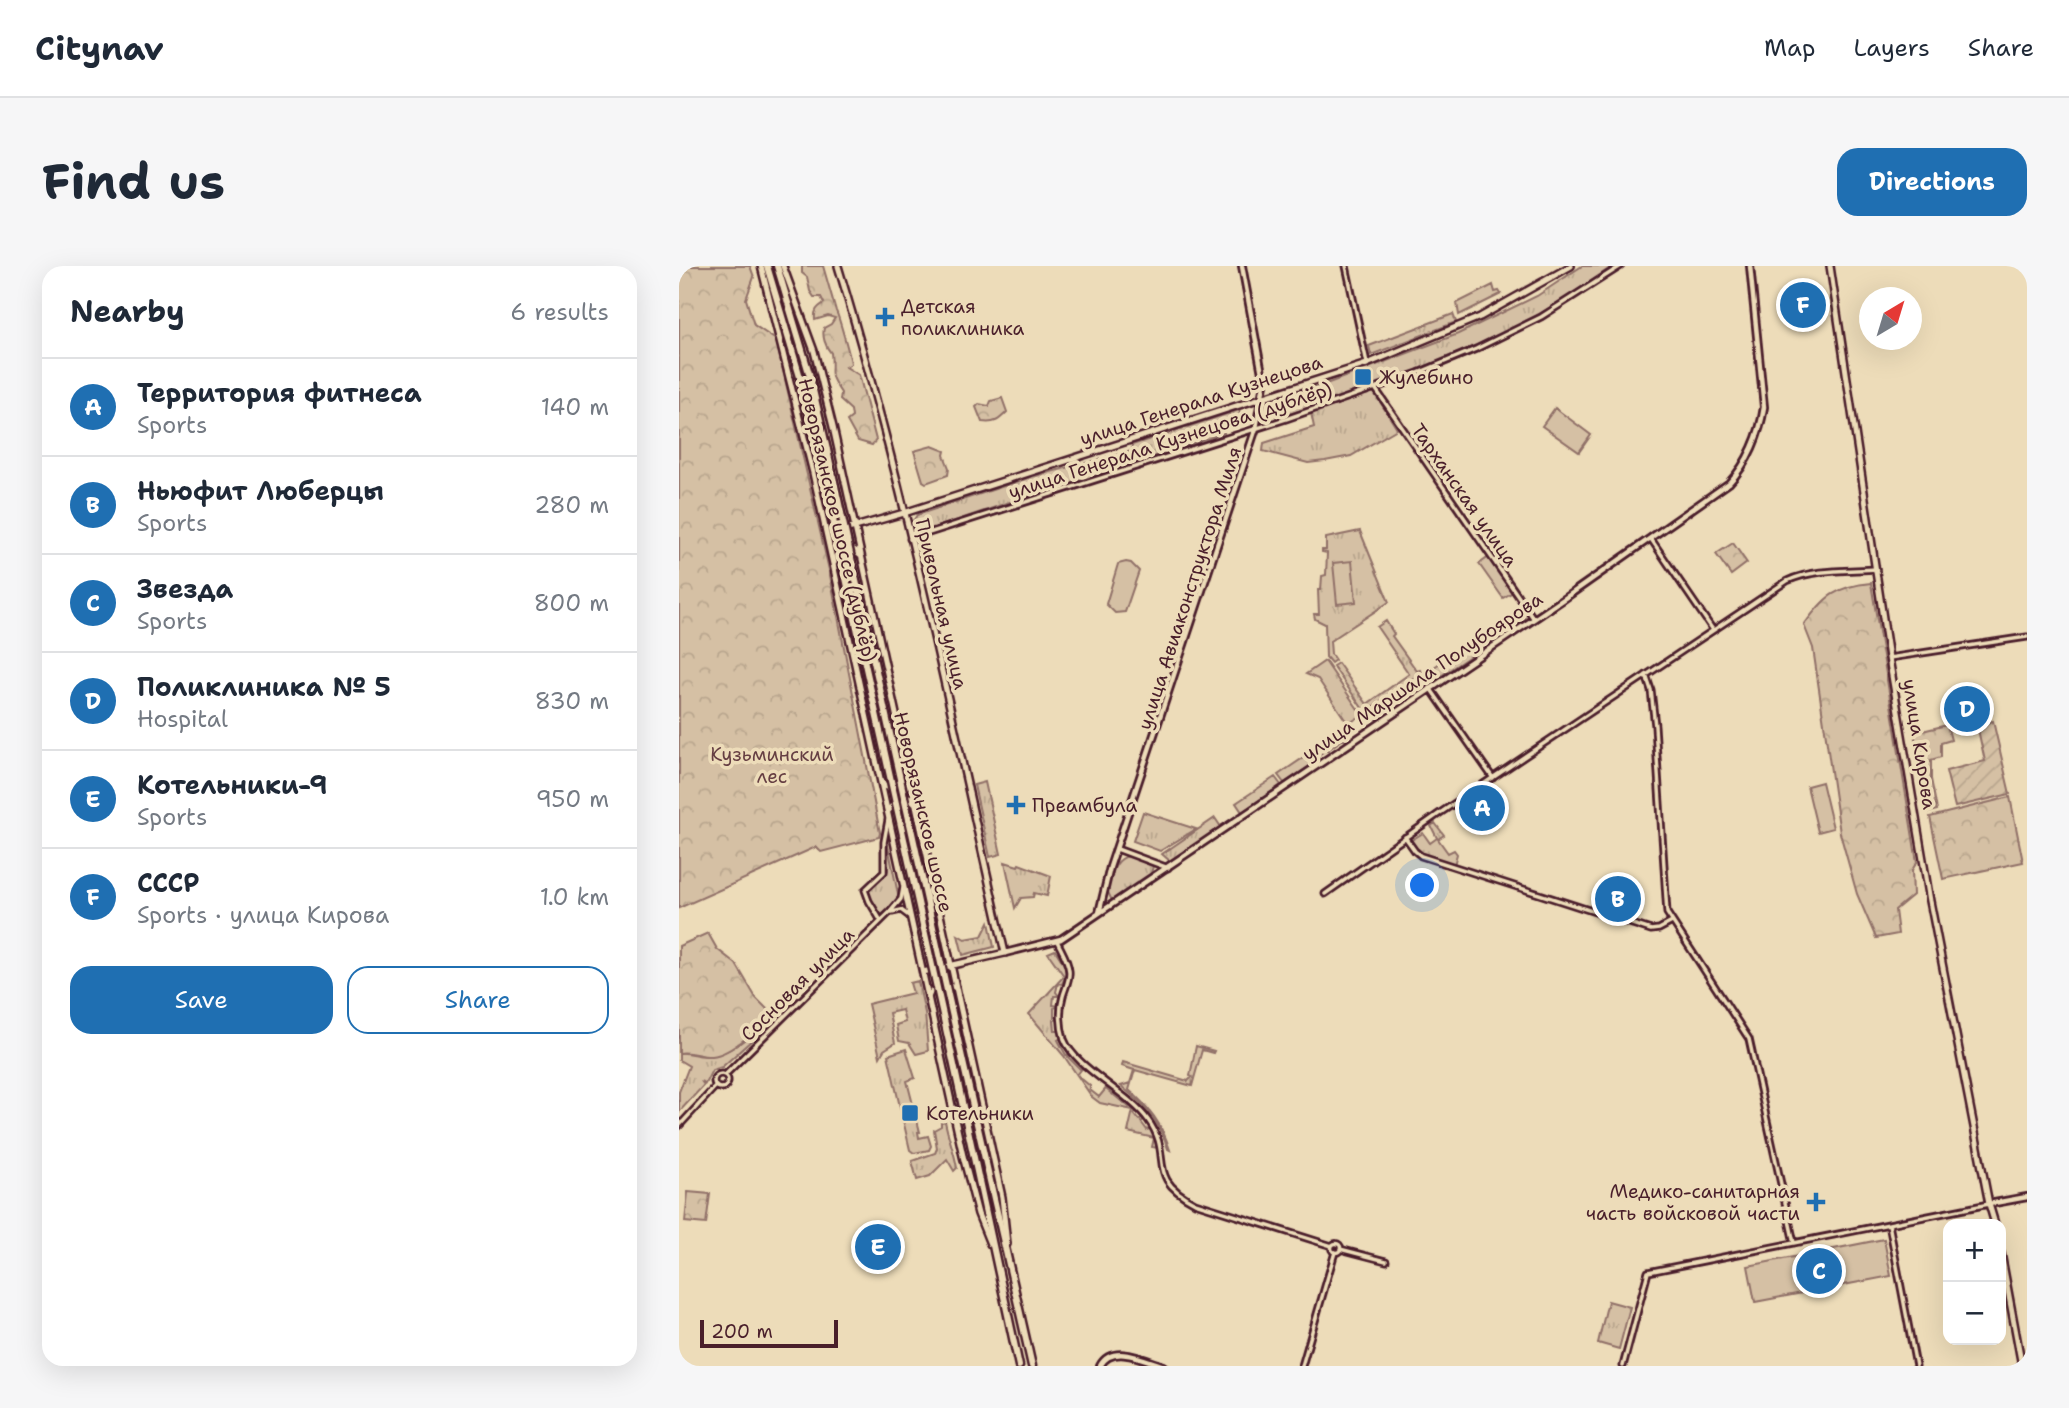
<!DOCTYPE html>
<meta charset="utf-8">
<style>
:root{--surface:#fff;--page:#f6f6f7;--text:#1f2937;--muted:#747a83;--line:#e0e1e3;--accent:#1f6fb2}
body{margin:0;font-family:"Shantell Sans",sans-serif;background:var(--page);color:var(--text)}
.controls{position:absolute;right:21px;bottom:21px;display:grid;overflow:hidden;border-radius:14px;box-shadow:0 7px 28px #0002}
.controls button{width:63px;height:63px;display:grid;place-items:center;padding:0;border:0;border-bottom:2px solid var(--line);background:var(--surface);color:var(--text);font:35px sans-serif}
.compass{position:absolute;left:1180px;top:21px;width:63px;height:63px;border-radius:50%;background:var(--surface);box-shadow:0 7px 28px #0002;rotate:38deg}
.scale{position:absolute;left:21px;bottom:18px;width:138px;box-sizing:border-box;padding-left:7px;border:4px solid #4a1f2b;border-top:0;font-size:19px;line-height:24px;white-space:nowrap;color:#4a1f2b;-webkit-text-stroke:5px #eddcb9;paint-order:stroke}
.you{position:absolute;left:744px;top:620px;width:24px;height:24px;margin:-18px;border:5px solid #fff;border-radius:50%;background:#1a73e8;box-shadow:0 0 0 10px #1a73e833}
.badge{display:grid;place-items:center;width:46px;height:46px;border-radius:50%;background:var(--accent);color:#fff;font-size:23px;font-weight:700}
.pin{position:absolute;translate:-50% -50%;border:4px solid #fff;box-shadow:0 2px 7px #0006}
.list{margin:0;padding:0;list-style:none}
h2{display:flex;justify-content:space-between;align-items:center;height:91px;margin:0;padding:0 28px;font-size:30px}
h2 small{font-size:23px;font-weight:400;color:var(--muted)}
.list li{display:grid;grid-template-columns:46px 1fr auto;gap:21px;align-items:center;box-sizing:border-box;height:98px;padding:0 28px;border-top:2px solid var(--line)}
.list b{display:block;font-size:26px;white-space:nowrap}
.list p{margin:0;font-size:23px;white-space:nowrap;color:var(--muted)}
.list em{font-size:23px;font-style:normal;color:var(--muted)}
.actions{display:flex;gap:14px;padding:21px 28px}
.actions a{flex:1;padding:16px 0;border:2px solid var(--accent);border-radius:21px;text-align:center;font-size:24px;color:var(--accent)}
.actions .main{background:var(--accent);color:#fff}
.map{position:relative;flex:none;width:1348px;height:1100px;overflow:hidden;border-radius:21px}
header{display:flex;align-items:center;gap:42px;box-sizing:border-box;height:98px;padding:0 35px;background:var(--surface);border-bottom:2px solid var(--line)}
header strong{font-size:33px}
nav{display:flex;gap:38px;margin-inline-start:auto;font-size:24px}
.intro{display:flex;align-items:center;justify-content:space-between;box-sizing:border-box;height:168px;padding:0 42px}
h1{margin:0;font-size:49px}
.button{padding:18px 32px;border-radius:21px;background:var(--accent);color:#fff;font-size:24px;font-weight:700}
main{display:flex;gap:42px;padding:0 42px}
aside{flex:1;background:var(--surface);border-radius:21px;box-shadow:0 7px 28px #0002}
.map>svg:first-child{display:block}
</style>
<header>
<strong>Citynav</strong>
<nav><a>Map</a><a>Layers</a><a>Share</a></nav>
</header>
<div class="intro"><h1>Find us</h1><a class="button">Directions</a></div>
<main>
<aside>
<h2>Nearby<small>6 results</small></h2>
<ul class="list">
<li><span class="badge">A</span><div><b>Территория фитнеса</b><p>Sports</p></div><em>140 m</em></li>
<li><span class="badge">B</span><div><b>Ньюфит Люберцы</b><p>Sports</p></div><em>280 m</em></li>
<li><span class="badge">C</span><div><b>Звезда</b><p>Sports</p></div><em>800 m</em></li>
<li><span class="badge">D</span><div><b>Поликлиника № 5</b><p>Hospital</p></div><em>830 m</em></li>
<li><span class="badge">E</span><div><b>Котельники-9</b><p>Sports</p></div><em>950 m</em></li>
<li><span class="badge">F</span><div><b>СССР</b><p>Sports · улица Кирова</p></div><em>1.0 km</em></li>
</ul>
<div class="actions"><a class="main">Save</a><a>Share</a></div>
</aside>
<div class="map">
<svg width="1348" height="1100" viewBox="0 0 1348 1100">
<defs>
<pattern id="grass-tufts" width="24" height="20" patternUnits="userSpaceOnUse" patternTransform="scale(1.75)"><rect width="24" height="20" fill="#d5c0a4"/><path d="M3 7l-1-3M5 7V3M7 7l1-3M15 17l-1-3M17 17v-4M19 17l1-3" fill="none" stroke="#b8a58d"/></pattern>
<pattern id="forest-crowns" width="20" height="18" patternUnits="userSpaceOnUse" patternTransform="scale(1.75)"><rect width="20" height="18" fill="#d5c0a4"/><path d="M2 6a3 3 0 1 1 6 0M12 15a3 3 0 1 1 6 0" fill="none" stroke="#b8a58d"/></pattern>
<pattern id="garden-furrows" width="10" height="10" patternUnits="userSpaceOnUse" patternTransform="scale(1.75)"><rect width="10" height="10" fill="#d5c0a4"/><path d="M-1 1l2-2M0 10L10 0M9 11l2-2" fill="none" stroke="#b8a58d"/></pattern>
</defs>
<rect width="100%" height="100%" fill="#eddcb9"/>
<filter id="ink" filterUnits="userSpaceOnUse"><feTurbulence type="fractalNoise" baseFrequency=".0143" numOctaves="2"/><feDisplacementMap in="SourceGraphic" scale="14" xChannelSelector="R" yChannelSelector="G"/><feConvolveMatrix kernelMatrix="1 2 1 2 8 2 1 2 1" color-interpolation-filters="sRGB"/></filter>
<g filter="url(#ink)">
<path fill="url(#grass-tufts)" stroke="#907068" stroke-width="2" d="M903,0h31c-23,16 -47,33 -72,47 -81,49 -176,77 -265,105l1,-19 49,-15 132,-50 79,-38z
M814,19l2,7 4,-1 2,3 -42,21 -2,-12z
M774,48l3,8 -85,33 -2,-9z
M695,126l23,37 -46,27 -26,5 -17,2 -45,-12 1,-8 50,-16 -3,-14z
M560,144l2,6 -20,6 3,11 -147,49 -61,18 -96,33 -7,-5v-7l4,-6 114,-38 101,-26v-6z
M681,265l29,71 -59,39 1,13 4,6 -4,3 -5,-6 -1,-33 -10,-5 -1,-5h5l-1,-24h3l1,-14 4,-1 1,-22 -5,-1v-2h4v-12z
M810,291l24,35 -10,6 -24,-34z
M845,342l5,8 -94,64 -7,-9z
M707,355l8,13 -2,2 25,35 3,-1 2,2 -57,40 -32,-46 5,-3 29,41 42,-30 -32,-47z
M646,395l37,54 -14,9 -30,-45 -12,-5z
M662,466l5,8h-4l-13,9v3l-3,-2 -16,11 3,3 -29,19 -6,-8z
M596,511l6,8 -39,27 -6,-9z
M306,516l16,72 -11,3 -16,-72z
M464,546l53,17 -36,22 -27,-10z
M536,552l6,9 -48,33 -3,1 -8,-7z
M756,557l9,12 -6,4 10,14 6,-3 3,4 -3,11 -33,-12 -11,-12 13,-8 7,10 7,-5 -6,-12z
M208,575l12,58 -9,10 -9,6 -9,-11 -3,-13 16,-15 3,-6z
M450,590l24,10 -3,11 -38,24 -5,-11c5,-14 6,-31 22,-34z
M326,596l13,4 1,-2 32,12 -4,20 -13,-3 -1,4 -12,1 -6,10z
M310,656l5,25 -31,8 -5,-20 7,4 17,-3z
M376,684c8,12 15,20 7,34l-4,-1 -2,9 3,4h-5l-1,9 5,1 -4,2v9h4l1,2 -5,1 1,11h5l2,7 -4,2 8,15 5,-1 -3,3 12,12 4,-3 -7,9 13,11v4l9,7 9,-11 -1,4 6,5 3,-3 -1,4 6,5 3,-3 -1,4 6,5 2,-2 6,5 -3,4 5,6 4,-3 2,2 -4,3 6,8 4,-2 7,20 -6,-1 2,-9 -26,-6 5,-22 -33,-7 -8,-6 -28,-41 -35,-42 35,-38 -16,-23z
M239,715l7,32 3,38 -12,3 -7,-11 -10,-2 -3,-16 9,-3 -3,-12 -13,3 6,30 -11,7 -4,7 -12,-53 45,-11 -3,-10z
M90,752l4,3 -51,46 -10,3 -7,14 -4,-3 3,4 -25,27v-20l10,-26 -10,-6v-7c9,-2 18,4 28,3 24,-1 46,-23 62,-38z
M517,780l18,5 -1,2 -11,-3 -10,36 -57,-16 -6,20c20,17 33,34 41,60l-2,-1c-8,-28 -24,-44 -47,-63l9,-3 4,-13 -12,-4 1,-4 65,19 4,-4 -2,-1z
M227,783l9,29 -8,3 13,51h-2l1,6 9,-2 3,10 -2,4 -15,3 -4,-3 -22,-95z
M266,855c3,17 9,29 12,47l-3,3 -7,-12 -17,17 -13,4 -5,-19 23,-8 2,-5 -3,-18 7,-4v-4z
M929,1035l22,6 -11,42 -21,-6z"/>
<path fill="url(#forest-crowns)" stroke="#907068" stroke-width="2" d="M0,0h71l4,11 -8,22 8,26 22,15 53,230 51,263 -1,4 -58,15 -5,-5 -137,61z
M123,0h21l13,45c2,3 15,48 15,53l-5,3 13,8 2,7 15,58 -4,5 -14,-4 -11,-20 5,-4 -1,-7 -11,-10 1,-7c-15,-23 -7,-16 -10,-40 -6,-7 -9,-17 -7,-25l7,-4 4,-6 -7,-2 -13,4c-1,-10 2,-12 9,-17l-3,-6h-7l-4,-6 -3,-14 -5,-4z
M323,132l5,14c-8,8 -12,12 -25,10l-6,-15 3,-3 10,2 2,-5z
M253,180l13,5 -1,4 5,13 -1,7 -22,8 -3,-2 -9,-30z
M1054,277l14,20 -16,12 -15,-21z
M1192,317l46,279 -5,8 1,25 -18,15 3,24 -22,4 -19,-44 -17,-61 -27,-185 -9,-23c20,-28 32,-39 67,-42z
M1268,459l4,15 -10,3v14l-10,3v19l6,31 -8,2 -15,-79z
M1331,531l13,65 -80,17 -13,-62z
M29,667l9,16 19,15 20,34 16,16c-14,14 -40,40 -60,42 -11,1 -23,-6 -33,-3v-107z
M9,926l22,2 -4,30 -21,-2z"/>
<path fill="url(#garden-furrows)" stroke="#907068" stroke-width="2" d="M1314,455l17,73 -55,13 -9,-36 39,-10 -8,-36z"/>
<path fill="#d5c0a4" stroke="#907068" stroke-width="2" d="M876,142l36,27 -12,17 -37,-26z
M673,295l4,41 -19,2 -4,-41z
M447,296l5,1 8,8 -14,41 -10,1 -9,-9 12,-40z
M1143,516l11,46 -15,4 -11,-46z
M1205,973l7,37 -136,26 -7,-36z"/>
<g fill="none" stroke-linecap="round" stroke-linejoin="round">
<defs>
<path id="minor" d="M667,0l21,97
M696,122l159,231
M231,273l376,-120 132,-46 58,-24 65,-32 80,-51
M972,273l62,91
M1210,392l138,-21
M967,409l5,15 4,36 12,187 82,126 45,204
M751,422l63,90
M726,571l10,14 6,5 230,74 8,-1 13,-7
M438,583l51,19
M646,628l115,-81 347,-232c26,-12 61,-10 89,-12
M213,646l9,-2 8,6
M202,655l-12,-20 -4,-11 19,-18v-30l4,-22
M378,675c4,9 11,19 12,30 1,9 -4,17 -6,25 -4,13 -3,30 1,43 11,29 65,54 84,81 27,37 -5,56 47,83l137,43
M250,731c4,-13 15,-18 25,-9
M35 815a7 7 0 1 1 14 0a7 7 0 1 1-14 0Z
M46,809l165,-163 11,-13 2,-11
M0,860l37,-40
M1210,958l27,142
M652.5 982a4.5 4.5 0 1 1 9 0a4.5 4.5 0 1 1-9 0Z
M661,983l46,12
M623,1100l33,-114
M944,1100l25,-94 341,-68"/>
<path id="tertiary" d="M420,647l11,-46 146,-439 8,-44 -22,-118
M326,687l56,-14 504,-341 164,-115c19,-20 31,-49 35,-76l-14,-141
M1310,938l38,-7
M421,1100c12,-23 45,-6 64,0"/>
<path id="secondary" d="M82,0l52,207 150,683 15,58 12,30
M104,0l31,85 19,76 169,770 5,47
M159,0c69,226 114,457 167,687l-82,19
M1151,0l59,392 41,243 59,303 6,20
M155,267l70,-20 463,-149 113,-47 91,-51
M155,297l3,-9 7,-6 10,2 7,6
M202,516l6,5 11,4 9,-5 2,-7
M209,545l12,-14h9l6,6
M1322,987l21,113"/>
<path id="trunk" d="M88,0l33,111 18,75
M98,0l32,107 18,77
M279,774l74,326
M270,776l70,324"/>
</defs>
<use href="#minor" stroke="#4a1f2b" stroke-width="9"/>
<use href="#tertiary" stroke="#4a1f2b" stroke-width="10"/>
<use href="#secondary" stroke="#4a1f2b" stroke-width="10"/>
<use href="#trunk" stroke="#4a1f2b" stroke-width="11"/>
<use href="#minor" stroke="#eddcb9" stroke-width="3.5"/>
<use href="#tertiary" stroke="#eddcb9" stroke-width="4.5"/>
<use href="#secondary" stroke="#eddcb9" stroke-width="5"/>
<use href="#trunk" stroke="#eddcb9" stroke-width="6"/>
<defs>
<path id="trunk-bridge" d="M148,184l131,590
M139,186l131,590"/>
</defs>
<use href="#trunk-bridge" stroke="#4a1f2b" stroke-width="11" stroke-linecap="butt"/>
<use href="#trunk-bridge" stroke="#eddcb9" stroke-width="6"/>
</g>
</g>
<g fill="#1f6fb2" stroke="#eddcb9" stroke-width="2.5">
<path d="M202.5 40.5h7v7h7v7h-7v7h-7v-7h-7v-7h7z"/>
<rect x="675" y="102" width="18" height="18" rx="3.5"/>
<path d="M333.5 528.5h7v7h7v7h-7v7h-7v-7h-7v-7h7z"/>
<rect x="222" y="838" width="18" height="18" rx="3.5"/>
<path d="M1133.5 925.5h7v7h7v7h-7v7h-7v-7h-7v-7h7z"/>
</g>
<g text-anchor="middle" stroke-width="7" stroke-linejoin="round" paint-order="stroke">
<g font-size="19" fill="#4a1f2b" stroke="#eddcb9" text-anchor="start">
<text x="222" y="47">Детская<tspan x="222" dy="22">поликлиника</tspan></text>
<text x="700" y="118">Жулебино</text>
<text x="353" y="546">Преамбула</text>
<text x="247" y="854">Котельники</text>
<text x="1121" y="932" text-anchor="end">Медико-санитарная<tspan x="1121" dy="22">часть войсковой части</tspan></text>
</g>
<g font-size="19" fill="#4a1f2b" stroke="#eddcb9">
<text transform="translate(522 134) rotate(-18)" y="7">улица Генерала Кузнецова</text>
<text transform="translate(491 174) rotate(-18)" y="7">улица Генерала Кузнецова (дублёр)</text>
<text transform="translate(786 229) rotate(55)" y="7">Тарханская улица</text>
<text transform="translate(159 254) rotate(77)" y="7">Новорязанское шоссе (дублёр)</text>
<text transform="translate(510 322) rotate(-72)" y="7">улица Авиаконструктора Миля</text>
<text transform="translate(263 338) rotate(77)" y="7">Привольная улица</text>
<text transform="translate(743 410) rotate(-34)" y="7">улица Маршала Полубоярова</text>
<text transform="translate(1241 478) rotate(81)" y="7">улица Кирова</text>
<text transform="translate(245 546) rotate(77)" y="7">Новорязанское шоссе</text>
<text transform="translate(118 718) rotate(-45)" y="7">Сосновая улица</text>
</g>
<g font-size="19" fill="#663f43" stroke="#eddcb9">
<text x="93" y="495">Кузьминский<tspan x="93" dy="22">лес</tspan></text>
</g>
</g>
</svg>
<div class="controls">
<button>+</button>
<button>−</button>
</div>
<svg class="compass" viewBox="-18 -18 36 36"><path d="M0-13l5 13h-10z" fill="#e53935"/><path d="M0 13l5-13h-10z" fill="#747a83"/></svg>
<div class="scale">200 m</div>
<div class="you"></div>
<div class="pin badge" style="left:803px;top:542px">A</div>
<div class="pin badge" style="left:939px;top:633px">B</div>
<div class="pin badge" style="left:1140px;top:1005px">C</div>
<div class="pin badge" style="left:1288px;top:443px">D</div>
<div class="pin badge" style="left:199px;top:981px">E</div>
<div class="pin badge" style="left:1124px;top:39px">F</div>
</div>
</main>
